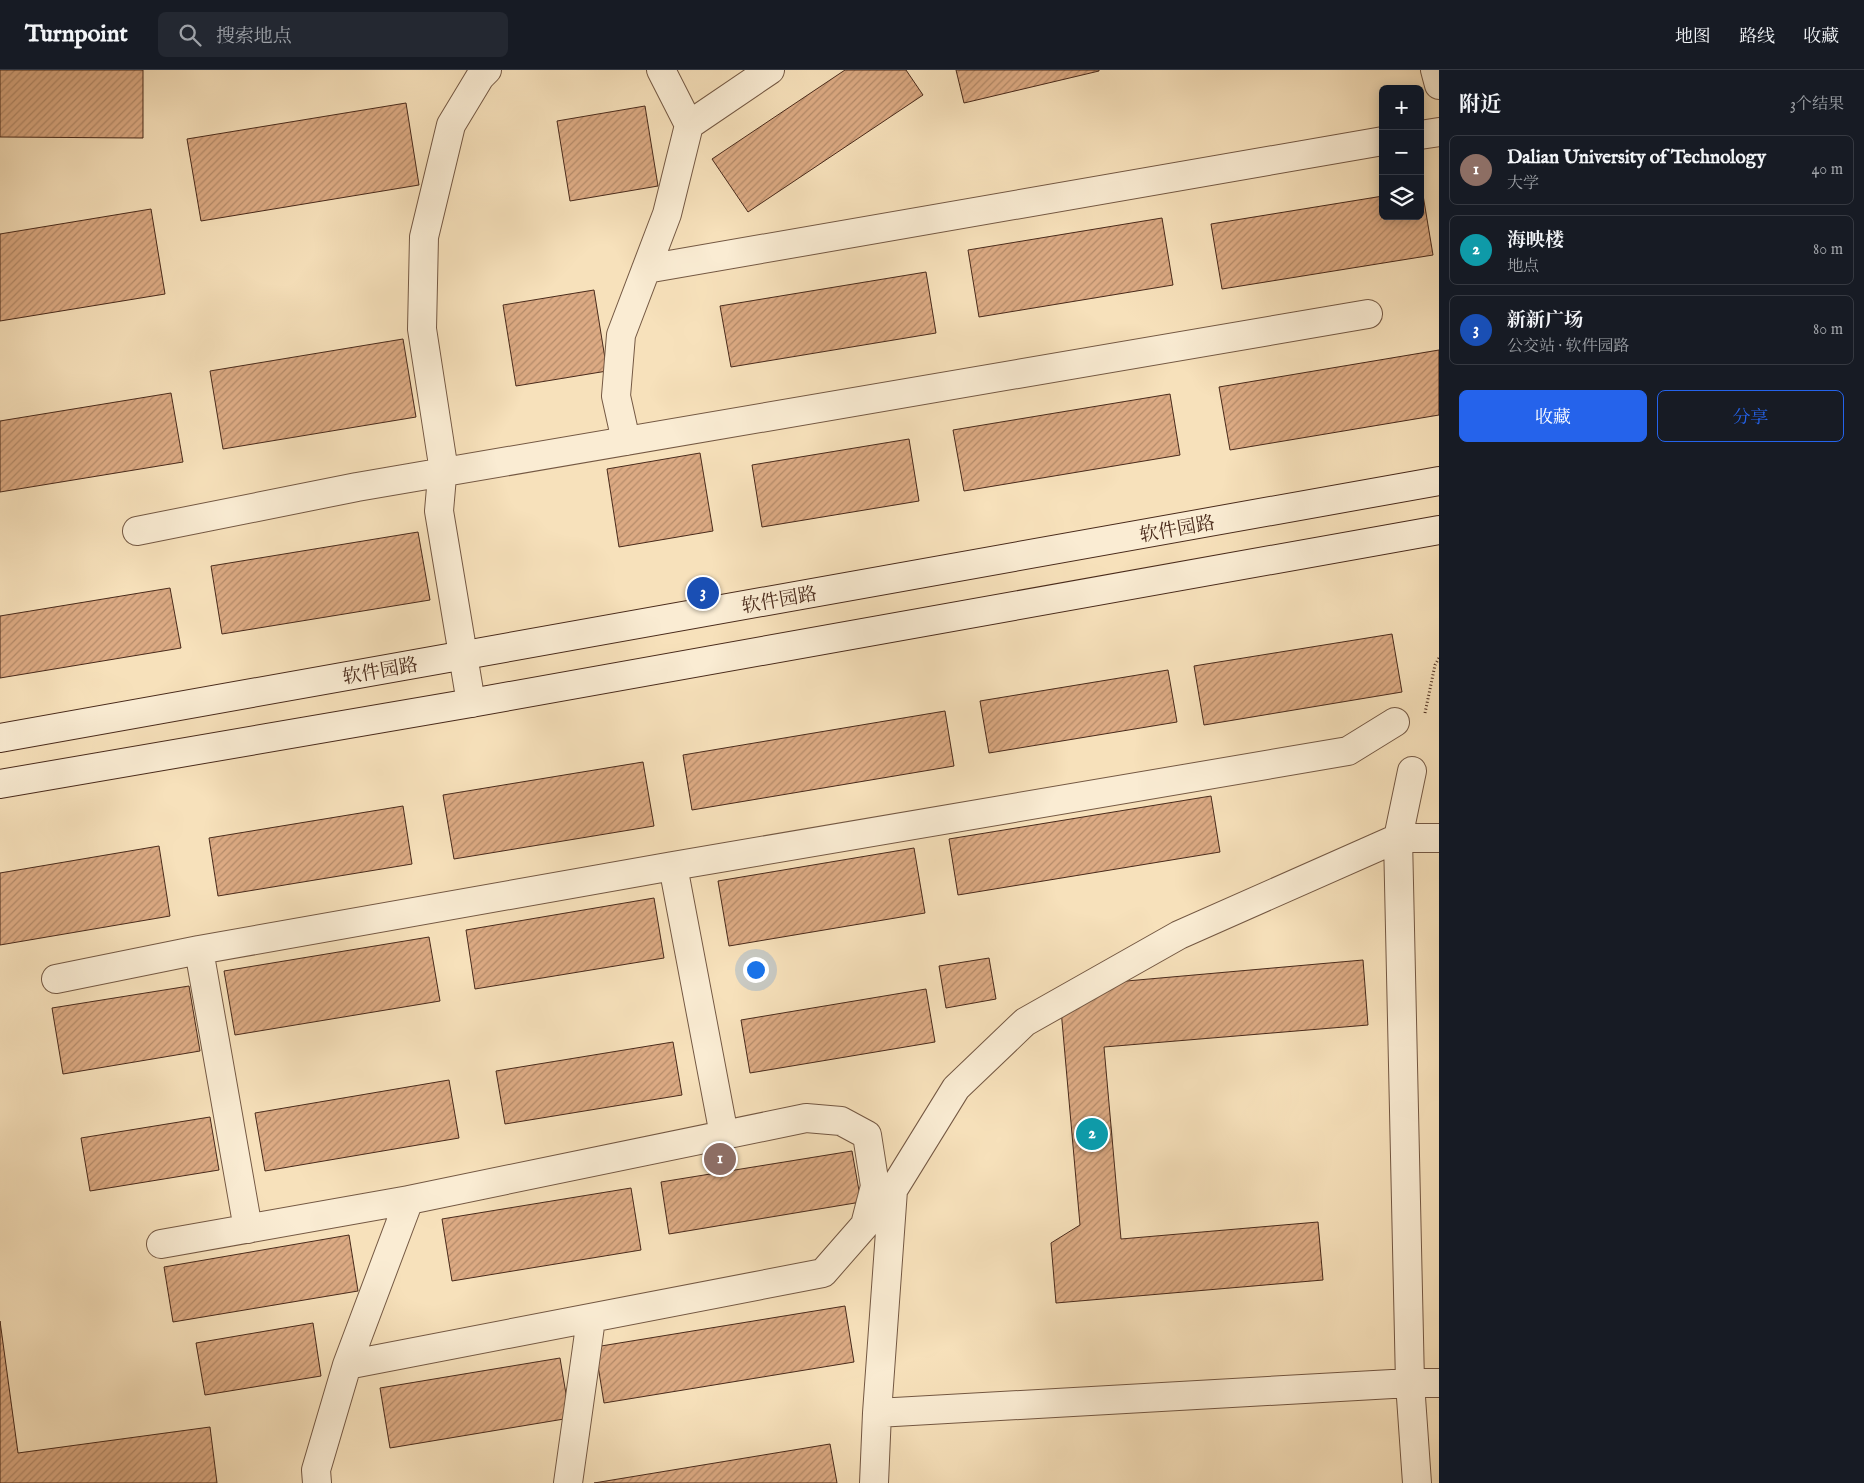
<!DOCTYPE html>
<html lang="zh">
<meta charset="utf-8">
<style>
:root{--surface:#171b24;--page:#242831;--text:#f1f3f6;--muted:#9ea1a6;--line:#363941;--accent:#2563eb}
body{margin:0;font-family:"IM FELL English","Noto Serif SC",serif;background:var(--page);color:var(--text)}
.controls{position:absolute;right:15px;top:15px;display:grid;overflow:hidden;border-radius:8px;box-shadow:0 2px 12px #0003}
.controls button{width:45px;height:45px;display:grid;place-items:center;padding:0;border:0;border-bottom:1px solid var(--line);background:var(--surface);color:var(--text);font:25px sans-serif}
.you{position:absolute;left:755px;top:899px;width:18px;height:18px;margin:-12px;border:4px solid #fff;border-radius:50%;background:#1a73e8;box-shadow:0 0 0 8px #1a73e833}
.badge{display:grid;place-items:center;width:32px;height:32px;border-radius:50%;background:var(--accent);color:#fff;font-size:16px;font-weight:700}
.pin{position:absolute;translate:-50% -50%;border:2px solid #fff;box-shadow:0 1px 5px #0006}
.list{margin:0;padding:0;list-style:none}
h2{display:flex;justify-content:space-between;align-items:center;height:65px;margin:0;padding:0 20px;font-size:21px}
h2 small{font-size:16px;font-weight:400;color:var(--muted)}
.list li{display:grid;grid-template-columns:32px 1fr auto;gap:15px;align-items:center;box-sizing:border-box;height:70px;margin:0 10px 10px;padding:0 10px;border:1px solid var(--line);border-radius:8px}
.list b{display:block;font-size:19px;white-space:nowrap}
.list p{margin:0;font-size:16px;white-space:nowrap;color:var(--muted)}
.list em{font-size:16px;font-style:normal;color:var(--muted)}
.actions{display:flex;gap:10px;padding:15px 20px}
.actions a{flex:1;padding:11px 0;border:1px solid var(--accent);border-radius:8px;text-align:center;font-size:18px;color:var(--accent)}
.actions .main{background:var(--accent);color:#fff}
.icon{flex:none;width:28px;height:28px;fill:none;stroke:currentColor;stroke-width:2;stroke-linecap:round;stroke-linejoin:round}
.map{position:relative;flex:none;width:1439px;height:1413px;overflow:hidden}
header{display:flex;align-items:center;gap:30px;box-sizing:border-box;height:70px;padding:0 25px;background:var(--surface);border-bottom:1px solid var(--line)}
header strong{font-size:24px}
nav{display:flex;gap:28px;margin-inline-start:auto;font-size:18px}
.search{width:350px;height:45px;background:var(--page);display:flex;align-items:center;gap:12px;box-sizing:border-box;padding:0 18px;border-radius:8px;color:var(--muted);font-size:19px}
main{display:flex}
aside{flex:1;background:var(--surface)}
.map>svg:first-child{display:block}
</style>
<header>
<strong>Turnpoint</strong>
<div class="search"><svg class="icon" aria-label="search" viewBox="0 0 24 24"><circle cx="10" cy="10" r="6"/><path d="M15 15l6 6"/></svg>搜索地点</div>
<nav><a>地图</a><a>路线</a><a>收藏</a></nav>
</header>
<main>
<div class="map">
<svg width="1439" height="1413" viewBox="0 0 1439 1413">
<defs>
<pattern id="building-hatch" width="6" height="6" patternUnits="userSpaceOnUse" patternTransform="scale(1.25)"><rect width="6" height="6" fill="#dcaa83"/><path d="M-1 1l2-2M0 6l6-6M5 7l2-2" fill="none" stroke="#b48b6a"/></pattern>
</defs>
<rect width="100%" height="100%" fill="#f7e1bb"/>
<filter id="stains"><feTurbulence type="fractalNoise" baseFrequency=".004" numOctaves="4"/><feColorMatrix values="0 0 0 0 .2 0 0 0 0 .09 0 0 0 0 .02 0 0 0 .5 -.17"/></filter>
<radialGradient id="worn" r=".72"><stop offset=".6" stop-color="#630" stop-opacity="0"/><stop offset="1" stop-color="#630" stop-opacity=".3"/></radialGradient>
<path fill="url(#building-hatch)" stroke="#492a1b" d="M0,0h143v68l-143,-1z
M845,0h61l17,25 -175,117 -36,-53z
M956,0h143v1l-135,32z
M406,33l13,82 -218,36 -14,-82z
M645,36l13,80 -88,15 -13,-80z
M1420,119h2l11,66 -211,34 -11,-65 172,-28v20h37z
M151,139l14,85 -165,27v-87z
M1162,148l11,67 -194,32 -11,-67z
M926,202l10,61 -205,34 -11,-61z
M594,220l13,81 -91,15 -13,-81z
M403,269l13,78 -193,32 -13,-78z
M1439,280v65l-209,35 -11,-63z
M171,323l12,69 -183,30v-71z
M1170,324l10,61 -216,36 -11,-61z
M909,369l10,62 -157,26 -10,-62z
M700,383l13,78 -94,16 -12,-78z
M418,462l12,68 -208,34 -11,-68z
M170,518l11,60 -181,30v-62z
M1392,564l10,58 -198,33 -10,-59z
M1168,600l9,52 -188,31 -9,-52z
M945,641l9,55 -262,44 -9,-55z
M643,692l11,64 -200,33 -11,-64z
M1211,726l9,56 -262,43 -9,-56z
M403,736l9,58 -194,32 -9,-58z
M159,776l11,70 -170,29v-72z
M914,778l11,65 -196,33 -11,-65z
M654,828l10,60 -189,31 -9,-59z
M429,867l11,64 -205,34 -11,-64z
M989,888l7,41 -50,9 -7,-42z
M1363,890l5,65 -264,22 17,192 197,-17 5,58 -267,23 -5,-60 29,-18 -21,-238z
M189,916l11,65 -137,23 -11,-66z
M926,919l9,53 -185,31 -9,-53z
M673,972l9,53 -177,29 -9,-53z
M449,1010l10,58 -194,33 -10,-58z
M210,1047l9,53 -129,21 -9,-53z
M852,1081l9,51 -192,32 -8,-52z
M631,1118l10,62 -189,31 -10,-62z
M349,1165l9,56 -185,31 -9,-55z
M845,1236l9,56 -250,41 -9,-56z
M0,1251l18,132 192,-26 7,56h-217z
M313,1253l8,53 -116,19 -9,-52z
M560,1288l10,60 -180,30 -10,-60z
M830,1374l7,39h-243z"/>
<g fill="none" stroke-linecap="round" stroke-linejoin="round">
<defs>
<path id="street" d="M661,0l28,55
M1435,0l4,15
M1420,65l19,-3
M646,199l737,-128
M626,371l-10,-45 5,-61 46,-121 22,-89 81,-55
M137,461l220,-44 1011,-173
M471,633l-32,-192 4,-46 -21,-136 2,-92 27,-112 29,-48 7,-7
M673,796l51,269
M199,880l49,279
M56,909l143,-29 474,-84 675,-115 47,-29
M161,1174l248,-44 397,-82 35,3 26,14 8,51 -10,39 -42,48 -476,92
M877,1343l533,-30h29
M317,1413l-1,-13 31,-105 62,-165
M568,1413l23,-164
M874,1413l3,-70 16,-223 63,-102 69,-66 154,-87 219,-97 14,-67
M1417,1413l-7,-100 -12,-545h41"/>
<path id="secondary" d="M0,668l1439,-257
M0,714l471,-81 968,-173"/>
</defs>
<use href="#street" stroke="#745843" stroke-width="30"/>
<use href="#secondary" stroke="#492a1b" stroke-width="30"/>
<path stroke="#492a1b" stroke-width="3" stroke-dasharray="1 2.5" stroke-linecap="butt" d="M1425,643l10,-48 4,-7"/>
<use href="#street" stroke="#faecd3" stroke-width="28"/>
<use href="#secondary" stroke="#faecd3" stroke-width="28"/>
</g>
<g text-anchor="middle" stroke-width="4" stroke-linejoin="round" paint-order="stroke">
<g font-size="19" fill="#492a1b" stroke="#faecd3">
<text transform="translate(1177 458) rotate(-10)" y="7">软件园路</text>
<text transform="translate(779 529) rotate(-10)" y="7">软件园路</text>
<text transform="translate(380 600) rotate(-10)" y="7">软件园路</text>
</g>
</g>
<rect width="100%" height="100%" filter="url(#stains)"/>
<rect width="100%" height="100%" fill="url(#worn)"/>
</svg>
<div class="controls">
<button>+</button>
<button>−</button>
<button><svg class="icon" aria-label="layers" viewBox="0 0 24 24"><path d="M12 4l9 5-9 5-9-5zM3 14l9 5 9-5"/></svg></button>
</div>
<div class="you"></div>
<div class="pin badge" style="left:720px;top:1089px;background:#8d6e63">1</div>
<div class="pin badge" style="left:1092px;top:1064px;background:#0f9aa8">2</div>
<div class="pin badge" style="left:703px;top:523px;background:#1a4fb4">3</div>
</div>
<aside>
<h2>附近<small>3个结果</small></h2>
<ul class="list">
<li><span class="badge" style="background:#8d6e63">1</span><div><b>Dalian University of Technology</b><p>大学</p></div><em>40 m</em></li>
<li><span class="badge" style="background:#0f9aa8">2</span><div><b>海映楼</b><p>地点</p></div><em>80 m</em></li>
<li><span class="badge" style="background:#1a4fb4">3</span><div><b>新新广场</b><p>公交站 · 软件园路</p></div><em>80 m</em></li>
</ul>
<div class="actions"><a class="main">收藏</a><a>分享</a></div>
</aside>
</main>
